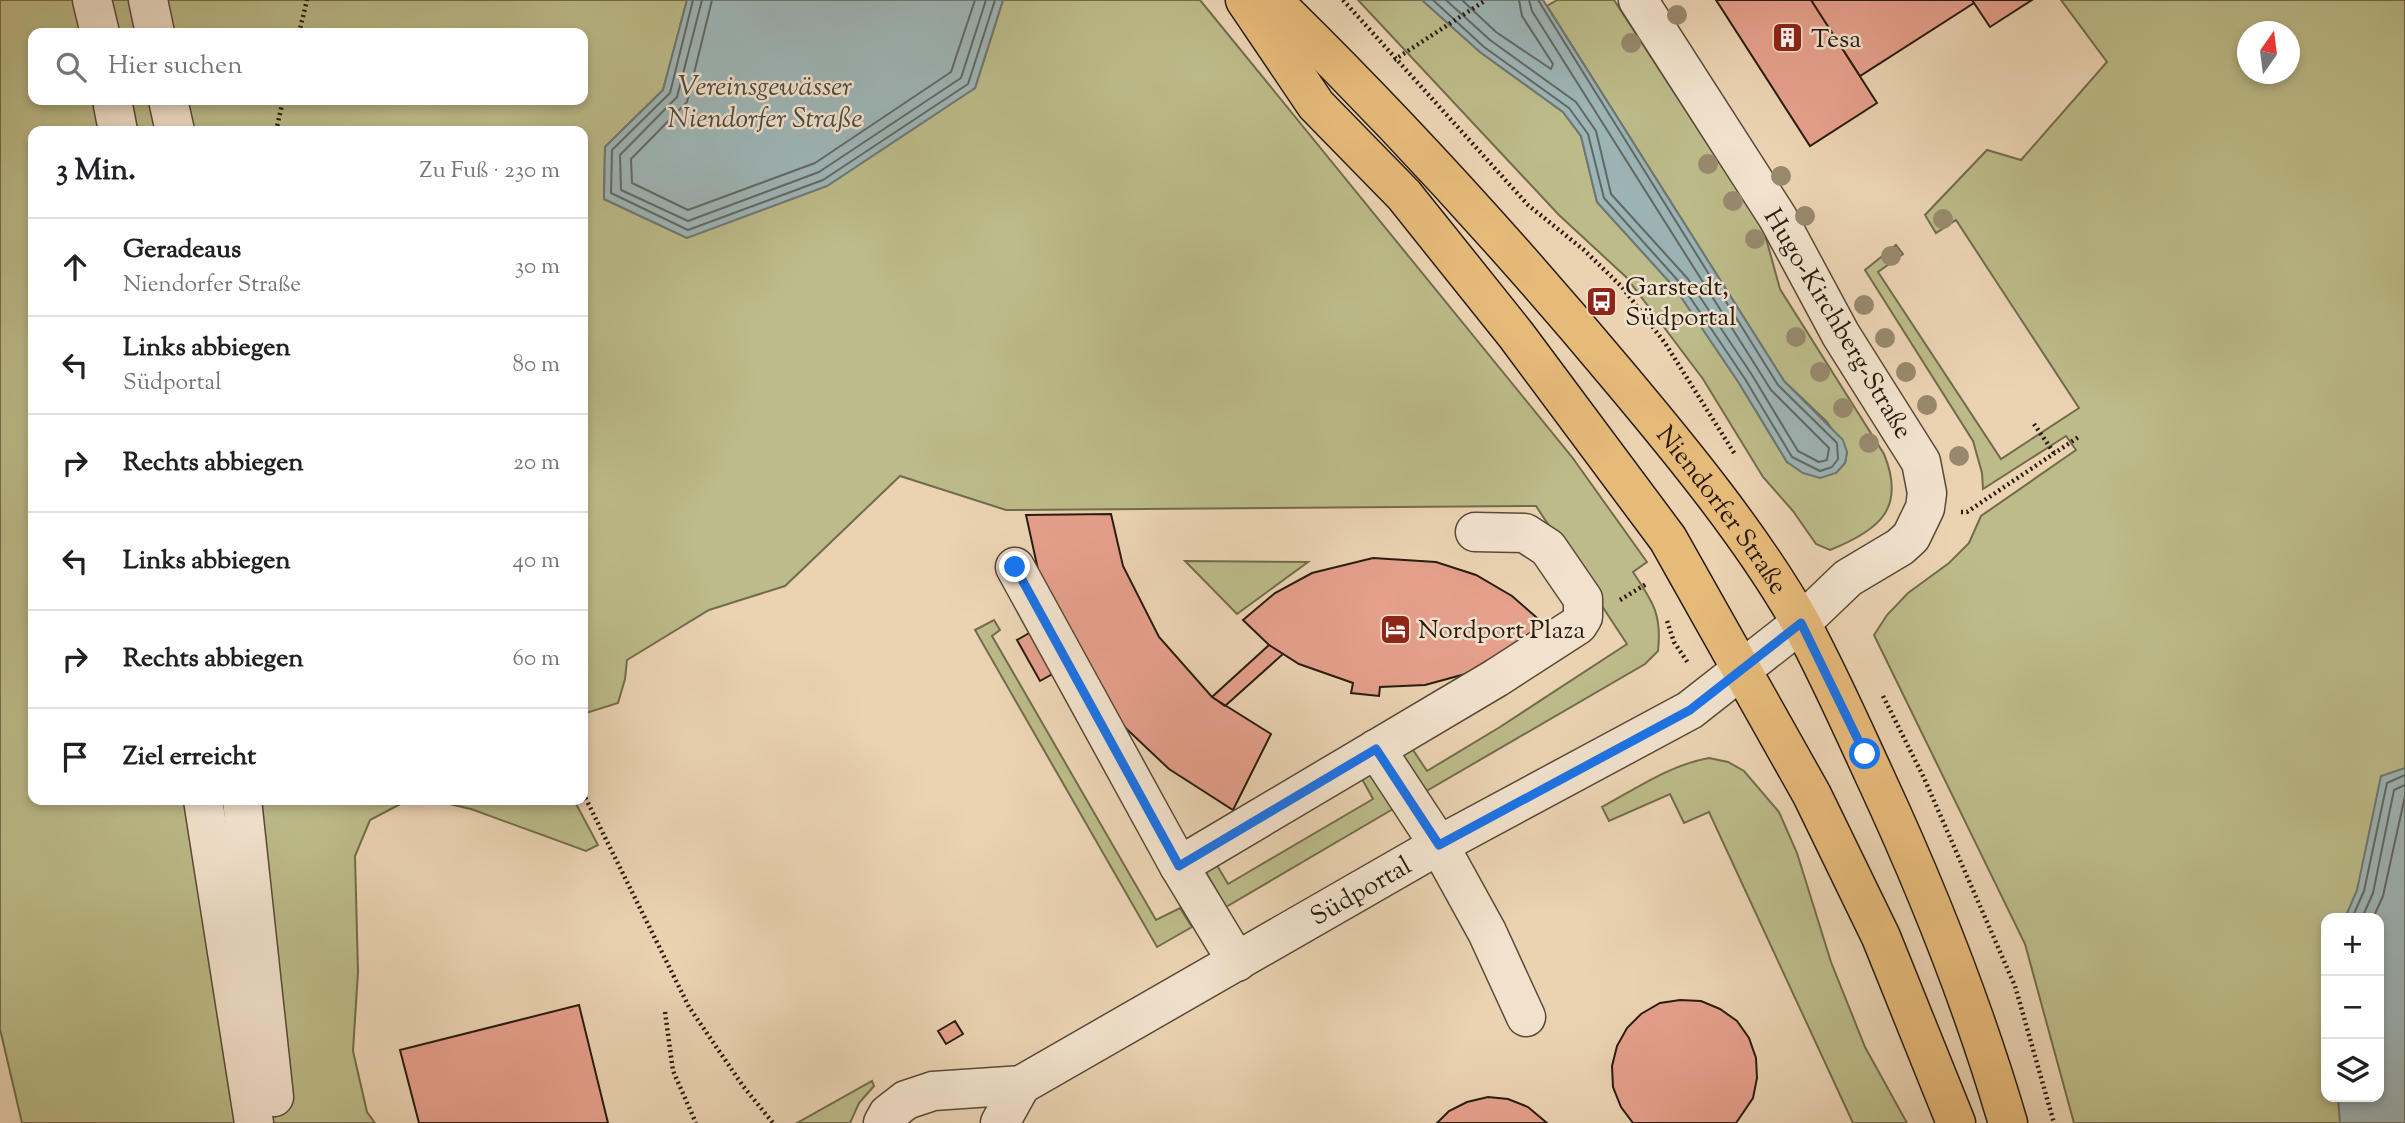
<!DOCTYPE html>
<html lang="de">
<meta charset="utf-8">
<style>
:root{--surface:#fff;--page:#f2f2f2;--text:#202124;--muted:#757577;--line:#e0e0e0}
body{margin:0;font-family:"Sorts Mill Goudy",serif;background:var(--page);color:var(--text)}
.controls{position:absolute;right:21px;bottom:21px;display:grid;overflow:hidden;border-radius:14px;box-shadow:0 4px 10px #0003}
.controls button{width:63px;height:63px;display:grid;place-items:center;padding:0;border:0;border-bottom:2px solid var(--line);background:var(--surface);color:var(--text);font:35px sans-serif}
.compass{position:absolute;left:2237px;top:21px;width:63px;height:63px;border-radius:50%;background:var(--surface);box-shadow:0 4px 10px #0003;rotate:14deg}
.stop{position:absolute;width:21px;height:21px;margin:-16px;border:5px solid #1a73e8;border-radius:50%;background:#fff}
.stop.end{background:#1a73e8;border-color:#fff;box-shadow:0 2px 7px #0008}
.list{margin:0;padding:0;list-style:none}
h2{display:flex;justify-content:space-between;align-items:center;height:91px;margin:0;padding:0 28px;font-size:30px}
h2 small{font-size:23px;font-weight:400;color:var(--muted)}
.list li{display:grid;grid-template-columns:46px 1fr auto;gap:21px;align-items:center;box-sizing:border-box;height:98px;padding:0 28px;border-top:2px solid var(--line)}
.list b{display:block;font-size:26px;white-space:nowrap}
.list p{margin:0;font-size:23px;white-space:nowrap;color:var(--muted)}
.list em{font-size:23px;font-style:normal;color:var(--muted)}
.icon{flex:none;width:38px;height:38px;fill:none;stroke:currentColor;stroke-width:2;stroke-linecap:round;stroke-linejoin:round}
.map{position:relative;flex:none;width:2405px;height:1123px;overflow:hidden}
.search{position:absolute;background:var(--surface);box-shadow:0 4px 10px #0003;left:28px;top:28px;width:560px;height:77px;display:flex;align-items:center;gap:18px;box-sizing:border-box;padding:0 24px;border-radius:14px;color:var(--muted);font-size:26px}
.panel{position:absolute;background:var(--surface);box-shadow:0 4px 10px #0003;left:28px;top:126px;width:560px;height:679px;border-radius:14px}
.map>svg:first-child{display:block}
</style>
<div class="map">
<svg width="2405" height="1123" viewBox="0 0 2405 1123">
<rect width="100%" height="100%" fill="#ebd3b2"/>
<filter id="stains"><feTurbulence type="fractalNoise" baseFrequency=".00286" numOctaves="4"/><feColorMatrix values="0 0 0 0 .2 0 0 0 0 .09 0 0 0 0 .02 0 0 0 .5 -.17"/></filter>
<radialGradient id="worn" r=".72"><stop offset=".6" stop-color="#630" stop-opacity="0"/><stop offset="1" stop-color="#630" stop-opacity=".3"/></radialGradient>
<path fill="#bcbb89" stroke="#726c4c" stroke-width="2" fill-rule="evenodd" d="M0,0h79l7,33h-53v67h66l5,31h-71v669h157l52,323h-220l-22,-94z
M106,0h581l-24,90 -58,57 -1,52 83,39 288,-150 28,-88h197l372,457 75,105 -14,10c20,30 29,42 25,79l-13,13 -222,129 -24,-38 12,-8 16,24 73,-44 127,-83 -91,-138 -530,4 -106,-34 -115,110 -76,24 -82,50 -2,19 -7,24 -35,11v-583h-453l-5,-31h458v-67h-470z
M1358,0h64l58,52 83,60 18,24 16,66 78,86 64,95 48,79 49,11 9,-10 2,-11 -20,-30 -43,-41 -237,-375 10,-6h57l150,231 16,58 104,165c22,54 -4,76 -54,96l-14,-6 -23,-33 -30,-34 -60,-98 -77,-102 -67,-62z
M2061,0h344v1123h-331l-49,-179 -151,-309 13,-20 21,-22 41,-30 20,-20 12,-27 95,-66 -10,-14 -83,53 -1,-16 -9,-32 -108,-171 31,-25 7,9 -25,18 123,187 78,-51 -123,-188 -20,13 -11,-18 62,-65 34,10 86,-98zM2248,32h42v42h-42zM2326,918h53v179h-53z
M1185,561l123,1 -71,52z
M994,620l6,10 -8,6 164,284 24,-12 12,19 -35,20 -182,-317z
M1709,758l19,4 16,9 35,41 18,41 34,109 34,85 42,76h-54l-144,-311 -25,11 -14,-29 -61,27 -7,-14c35,-19 68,-42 107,-49z
M1371,771l22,38 -167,98 -22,-38 11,-7 13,22 145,-85 -12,-22z
M215,800h193l-38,20 -15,36 3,116 -5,79 14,61 8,11h-108z
M432,800h142l24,45 -12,6 -115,-42z
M872,1081l2,5 -15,17 -9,20h-53z"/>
<path fill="#9db5b7" stroke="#6e7874" stroke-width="2" d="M687,0h316l-28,88 -148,98 -140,52 -83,-39 1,-52 58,-57z
M1422,0h121l241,381 59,59 4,12 -2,11 -9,10 -16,5 -17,-5 -16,-11 -48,-79 -64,-95 -78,-86 -16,-66 -18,-24 -83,-60z
M2405,768v355h-65l-2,-26h41v-179h-34l12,-28 24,-114z"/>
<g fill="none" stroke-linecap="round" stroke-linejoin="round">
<path stroke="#626864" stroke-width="2" d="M693,0l-23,93 -58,57 -1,43 77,37 135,-50 145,-96 27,-84
M702,0l-25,97 -57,58 1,35 67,31 131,-49 142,-94 25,-78
M712,0l-25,102 -56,57 1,24 56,27 127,-47 136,-91 24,-72
M1433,0l51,47 85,61 19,26 16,64 77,86 64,95 47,78 28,14 12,-4 6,-8 -1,-16 -59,-58 -240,-385
M1446,0l44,40 86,62 20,29 15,63 77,85 64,96 46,76 21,11 8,-2 2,-12 -58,-58 -239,-379 -3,-11
M1462,0l34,32 55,37 2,-5 -31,-48 -3,-16
M2352,918l12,-27 23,-108 18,-8
M2362,918l11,-25 21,-103 11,-5
M2373,918l10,-22 22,-100"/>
</g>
<path fill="#e6a08c" stroke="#281c10" stroke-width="2" d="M1716,0h95l66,103 -67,43z
M1811,0h161l2,3 -114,73z
M1972,0h60l-42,27z
M1111,514l12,52 36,71 53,60 59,37 -38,76 -64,-41 -54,-51 -73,-130 -16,-73z
M1373,558l63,4 40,13 36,21 32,28 -17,15 -58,34 -44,12 -45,2 -1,9 -28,-3 2,-10 -54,-19 -30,-19 -26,-25 32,-27 37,-20z
M1031,632l23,41 -14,8 -23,-41z
M1269,645l14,9 -58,52 -13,-9z
M1680,1000l21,1 19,8 17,12 12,17 7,20 1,20 -4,20 -17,25h-103l-12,-16 -8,-20 -1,-21 5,-20 10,-18 14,-14 19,-11z
M579,1005l29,118h-189l-19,-73z
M955,1021l8,13 -17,10 -8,-13z
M1488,1097l20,2 20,8 19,16h-110l12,-12 18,-9z"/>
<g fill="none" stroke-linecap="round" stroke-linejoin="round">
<defs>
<g id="minor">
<path d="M92,0l8,33"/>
<path d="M148,0l7,33"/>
<path d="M112,100l6,31"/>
<path d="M168,100l7,31"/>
<path d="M1015,567l164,299 58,96"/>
<path d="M1376,749l63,96 48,87 39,85"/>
<path d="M203,800l51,323"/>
<path d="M242,800l32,297"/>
<path d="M1179,866l317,-188 82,-53 5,-8v-18l-35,-51 -23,-15 -50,-1"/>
<path id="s1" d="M883,1123l5,-9 18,-14 27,-9 88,-6 418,-240 251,-135 111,-87 47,-45 52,-31 11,-10 14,-29 2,-15 -6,-31 -80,-127 -63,-117 -140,-218"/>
<path d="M1000,1123l21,-38"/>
</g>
<g id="major">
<path d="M1245,0l71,105 88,90 112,140 152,204 144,256 69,142 75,186"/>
<path id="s2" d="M1272,0c121,118 235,243 343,372 64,76 139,167 187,253 27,50 50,102 74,154 52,112 97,225 132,344"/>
</g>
</defs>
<use href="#minor" stroke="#594a38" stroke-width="41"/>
<use href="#major" stroke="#281c10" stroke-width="41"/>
<path stroke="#281c10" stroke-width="4.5" stroke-dasharray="2 3.5" stroke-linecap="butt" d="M1343,0l185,205 56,45 38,37 43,56 71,113
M299,33l8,-33
M1394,60l92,-60
M276,131l7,-31
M2034,424l20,29
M1961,512h6l113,-76
M1620,600l28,-17
M1667,621l7,21 14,21
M1883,696l41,82 91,208 39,137
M583,793l106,214 54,79 30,37
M665,1012l8,59 23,52"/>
<use href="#minor" stroke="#f2e2cd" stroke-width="38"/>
<use href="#major" stroke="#e6ba79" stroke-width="38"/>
</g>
<g fill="#98896d">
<circle cx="1677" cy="15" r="10"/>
<circle cx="1631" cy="43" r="10"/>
<circle cx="1708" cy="164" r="10"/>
<circle cx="1781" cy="176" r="10"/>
<circle cx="1733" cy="201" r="10"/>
<circle cx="1805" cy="216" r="10"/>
<circle cx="1943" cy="219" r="10"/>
<circle cx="1755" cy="239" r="10"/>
<circle cx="1891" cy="256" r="10"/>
<circle cx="1864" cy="305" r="10"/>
<circle cx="1796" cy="337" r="10"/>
<circle cx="1885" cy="338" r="10"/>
<circle cx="1820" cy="372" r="10"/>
<circle cx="1906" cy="372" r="10"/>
<circle cx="1927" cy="405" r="10"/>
<circle cx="1843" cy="408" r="10"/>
<circle cx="1869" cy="443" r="10"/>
<circle cx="1959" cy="456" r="10"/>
</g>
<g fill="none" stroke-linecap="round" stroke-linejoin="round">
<path stroke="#1a73e8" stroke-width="9" d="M1015,567l164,299 197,-117 63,96 251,-135 111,-87 64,131"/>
</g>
<defs>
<symbol id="building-square" viewBox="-11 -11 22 22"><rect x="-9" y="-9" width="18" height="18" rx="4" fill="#8f2418" stroke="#f2e2cd"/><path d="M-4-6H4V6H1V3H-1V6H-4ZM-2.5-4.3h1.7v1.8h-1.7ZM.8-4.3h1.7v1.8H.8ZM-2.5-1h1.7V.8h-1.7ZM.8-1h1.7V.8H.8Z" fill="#fff"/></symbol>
<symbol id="bus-square" viewBox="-11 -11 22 22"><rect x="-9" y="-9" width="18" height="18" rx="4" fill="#8f2418" stroke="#f2e2cd"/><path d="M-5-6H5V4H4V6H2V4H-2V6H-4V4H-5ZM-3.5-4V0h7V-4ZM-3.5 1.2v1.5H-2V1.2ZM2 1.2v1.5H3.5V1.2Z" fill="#fff"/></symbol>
<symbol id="hotel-square" viewBox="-11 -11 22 22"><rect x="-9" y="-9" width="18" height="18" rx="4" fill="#8f2418" stroke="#f2e2cd"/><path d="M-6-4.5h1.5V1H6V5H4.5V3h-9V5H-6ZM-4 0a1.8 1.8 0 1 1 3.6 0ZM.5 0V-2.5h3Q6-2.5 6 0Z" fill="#fff"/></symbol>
</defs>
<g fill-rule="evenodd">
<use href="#building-square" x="1770" y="20" width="35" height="35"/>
<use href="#bus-square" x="1584" y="284" width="35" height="35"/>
<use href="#hotel-square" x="1378" y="612" width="35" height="35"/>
</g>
<g text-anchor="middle" stroke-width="5" stroke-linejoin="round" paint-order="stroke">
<g font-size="26" fill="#281c10" stroke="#f2e2cd" text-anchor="start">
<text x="1811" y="47">Tesa</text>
<text x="1625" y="295">Garstedt,<tspan x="1625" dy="30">Südportal</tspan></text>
<text x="1418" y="638">Nordport Plaza</text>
</g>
<g font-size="26" fill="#281c10" stroke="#f2e2cd">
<text transform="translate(1839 323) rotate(59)" y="9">Hugo-Kirchberg-Straße</text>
<text dy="9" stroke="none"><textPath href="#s2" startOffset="681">Niendorfer Straße</textPath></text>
<text dy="9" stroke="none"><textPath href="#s1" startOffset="541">Südportal</textPath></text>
</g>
<g font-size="28" font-style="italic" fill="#4b4a42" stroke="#f2e2cd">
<text x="765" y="95">Vereinsgewässer<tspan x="765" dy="32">Niendorfer Straße</tspan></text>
</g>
</g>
<rect width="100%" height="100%" filter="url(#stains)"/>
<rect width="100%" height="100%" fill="url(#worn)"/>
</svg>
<div class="controls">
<button>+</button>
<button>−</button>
<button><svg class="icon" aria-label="layers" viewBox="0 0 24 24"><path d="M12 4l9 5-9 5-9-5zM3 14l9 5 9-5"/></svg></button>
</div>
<svg class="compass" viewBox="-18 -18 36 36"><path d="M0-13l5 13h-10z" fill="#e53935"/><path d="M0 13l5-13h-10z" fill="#757577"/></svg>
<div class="stop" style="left:1865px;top:754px"></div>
<div class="stop end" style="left:1015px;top:567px"></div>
<div class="search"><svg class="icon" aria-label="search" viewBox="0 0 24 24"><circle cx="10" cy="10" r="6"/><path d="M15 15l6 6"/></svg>Hier suchen</div>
<section class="panel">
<h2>3 Min.<small>Zu Fuß · 230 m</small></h2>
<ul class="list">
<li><svg class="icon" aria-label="ahead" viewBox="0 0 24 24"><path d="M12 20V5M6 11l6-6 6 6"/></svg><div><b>Geradeaus</b><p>Niendorfer Straße</p></div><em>30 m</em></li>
<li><svg class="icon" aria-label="left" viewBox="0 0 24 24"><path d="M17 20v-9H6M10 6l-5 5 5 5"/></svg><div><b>Links abbiegen</b><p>Südportal</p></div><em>80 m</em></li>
<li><svg class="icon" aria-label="right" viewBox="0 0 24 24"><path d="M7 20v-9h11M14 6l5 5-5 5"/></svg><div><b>Rechts abbiegen</b></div><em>20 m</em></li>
<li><svg class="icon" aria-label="left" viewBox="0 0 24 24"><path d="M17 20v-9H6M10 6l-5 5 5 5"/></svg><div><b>Links abbiegen</b></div><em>40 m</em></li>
<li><svg class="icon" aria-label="right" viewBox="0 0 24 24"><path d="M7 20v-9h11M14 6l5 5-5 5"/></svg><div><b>Rechts abbiegen</b></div><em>60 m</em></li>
<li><svg class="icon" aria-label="arrive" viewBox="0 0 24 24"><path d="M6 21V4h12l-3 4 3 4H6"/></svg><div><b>Ziel erreicht</b></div></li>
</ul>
</section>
</div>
